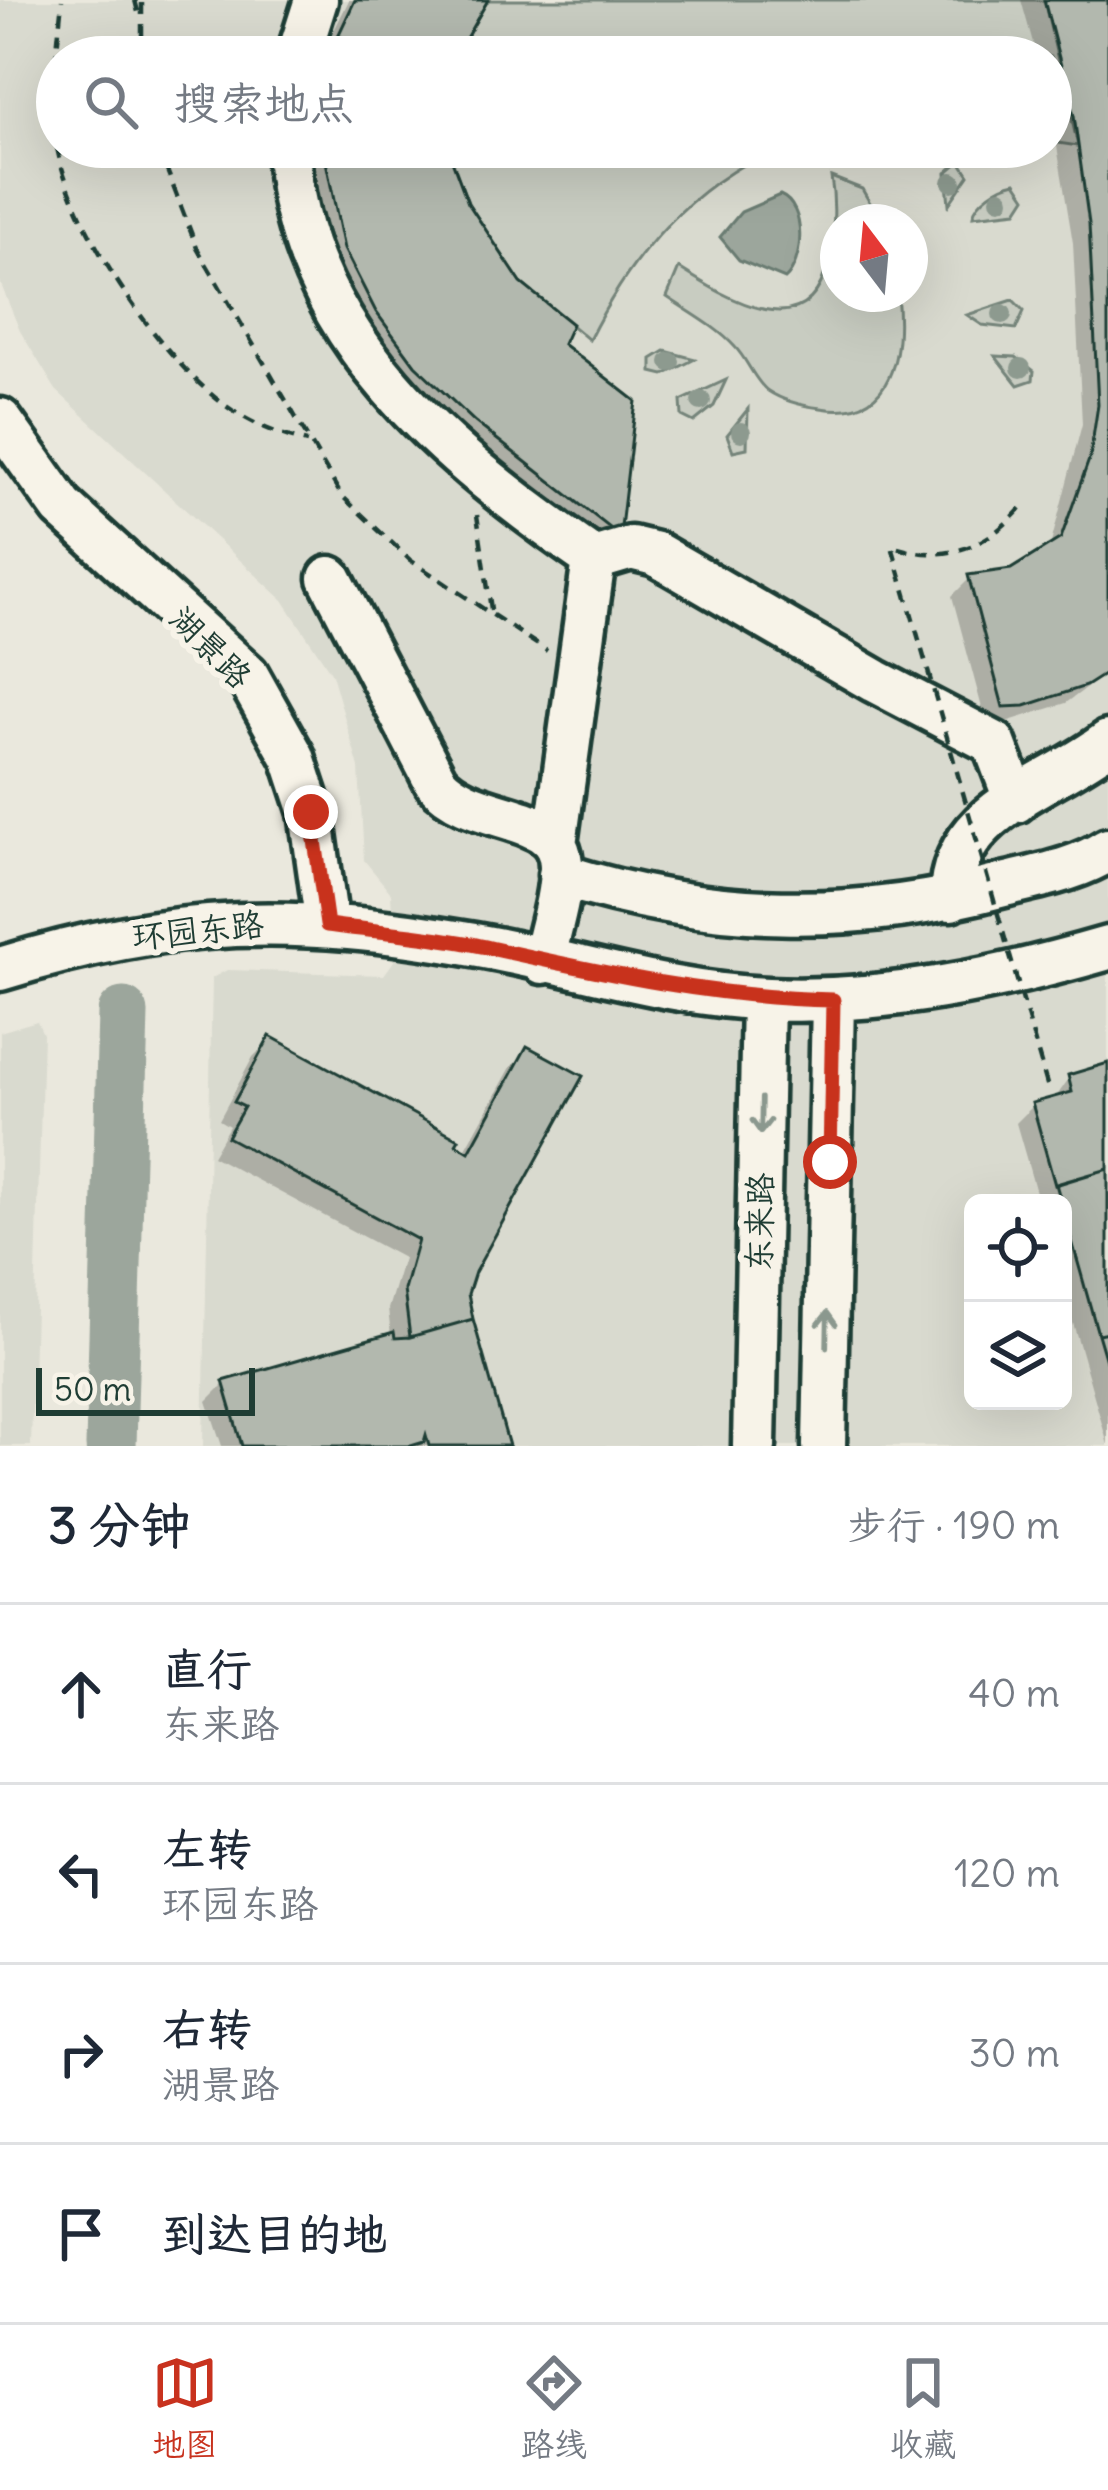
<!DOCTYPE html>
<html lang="zh">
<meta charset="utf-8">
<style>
:root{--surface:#fff;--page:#f2f2f3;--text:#1f2937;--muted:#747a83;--line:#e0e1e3;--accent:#c8321e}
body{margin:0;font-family:Delius,"LXGW WenKai TC",sans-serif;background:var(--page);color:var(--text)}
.controls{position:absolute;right:36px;bottom:36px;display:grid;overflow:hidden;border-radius:18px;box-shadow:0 12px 48px #0002}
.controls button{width:108px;height:108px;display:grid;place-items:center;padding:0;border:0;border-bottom:3px solid var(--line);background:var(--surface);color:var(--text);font:60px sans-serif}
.compass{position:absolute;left:820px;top:204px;width:108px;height:108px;border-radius:50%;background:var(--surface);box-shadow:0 12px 48px #0002;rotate:344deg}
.scale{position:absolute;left:36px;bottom:30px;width:219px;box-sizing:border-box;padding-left:12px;border:6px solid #1f3d34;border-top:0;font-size:33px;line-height:42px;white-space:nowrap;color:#1f3d34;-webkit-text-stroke:9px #f7f3e8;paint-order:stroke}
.stop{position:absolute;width:36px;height:36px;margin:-27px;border:9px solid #c8321e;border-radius:50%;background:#fff}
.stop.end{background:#c8321e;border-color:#fff;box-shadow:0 3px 12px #0008}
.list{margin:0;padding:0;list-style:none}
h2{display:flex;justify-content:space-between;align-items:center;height:156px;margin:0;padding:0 48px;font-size:51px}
h2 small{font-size:39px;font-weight:400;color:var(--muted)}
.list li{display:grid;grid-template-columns:78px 1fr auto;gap:36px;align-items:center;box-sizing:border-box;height:180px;padding:0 48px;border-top:3px solid var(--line)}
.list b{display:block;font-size:45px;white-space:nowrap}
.list p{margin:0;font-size:39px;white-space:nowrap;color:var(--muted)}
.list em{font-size:39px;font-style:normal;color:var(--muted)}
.icon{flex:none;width:66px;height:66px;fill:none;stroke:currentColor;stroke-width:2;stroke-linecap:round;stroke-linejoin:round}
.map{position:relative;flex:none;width:1108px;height:1446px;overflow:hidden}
.search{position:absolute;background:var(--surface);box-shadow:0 12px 48px #0002;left:36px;right:36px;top:36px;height:132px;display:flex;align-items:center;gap:30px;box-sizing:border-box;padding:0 42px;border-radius:66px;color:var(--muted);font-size:45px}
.sheet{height:876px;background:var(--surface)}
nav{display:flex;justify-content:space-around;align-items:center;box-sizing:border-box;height:168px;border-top:3px solid var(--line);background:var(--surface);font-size:33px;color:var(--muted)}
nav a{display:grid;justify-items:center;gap:6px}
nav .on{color:var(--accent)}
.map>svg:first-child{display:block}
</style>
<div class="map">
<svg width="1108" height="1446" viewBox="0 0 1108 1446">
<rect width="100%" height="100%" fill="#eae8dd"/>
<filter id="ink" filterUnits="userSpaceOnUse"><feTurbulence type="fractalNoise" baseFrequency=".00833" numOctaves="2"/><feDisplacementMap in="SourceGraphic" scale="24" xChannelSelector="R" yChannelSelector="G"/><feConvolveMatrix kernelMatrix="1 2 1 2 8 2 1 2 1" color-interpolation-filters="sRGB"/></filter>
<g filter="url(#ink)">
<path fill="#d9dacf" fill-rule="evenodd" d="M0,0h1108v1446h-905l9,-468 15,-8 157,5 10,-14 -3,-68 -27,-33 -5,-92 -27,-94 -49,-74 -227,-210 -36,-59 -20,-49zM57,57h994v90h-994zM838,222h72v72h-72zM973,1203h90v198h-90z
M37,1021l6,13 -12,412h-31v-414z"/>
<path fill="#c8ccc1" stroke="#74847a" stroke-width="3" d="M488,0h556l34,146 -27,-4v-85h-596z
M778,147c-89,40 -146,107 -189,193l-68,-57 -53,-80 -21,-54z
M960,161l9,14 -20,29 -3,-31z
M831,177l31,12 19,33h-43v72h59c6,56 -2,127 -76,114 -17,-2 -38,-7 -53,-17 -13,-9 -21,-32 -33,-44 -18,-20 -46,-35 -68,-50l12,-29c49,31 131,82 149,-7 6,-29 8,-54 3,-84z
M1016,182l10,15 -9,14 -44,5c3,-16 27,-31 43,-34z
M1013,300l11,11 -8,18 -34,-4 -15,-10z
M665,351l30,8 -31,16 -12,-3v-13z
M995,356l21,1 18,14 -1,9 -15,5z
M726,380l-12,26 -20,16 -12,-6 -1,-15z
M748,409l-1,39 -14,3 -6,-16z"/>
<path fill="#9ca69c" stroke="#6a7c72" stroke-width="3" d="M780,195c27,11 24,67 5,84l-46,-19 -19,-23 21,-25z"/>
<path fill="#0003" d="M349,0h135l-32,57h-131z
M1021,0h87v672l-42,31 -60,19 -20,1 -34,-127 18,-18 42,-6 37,-21 33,-127 -9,-181 -22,-133v-53h-14z
M307,147h137l21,57 94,141 58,189 -16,17 -203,-169 -71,-115z
M270,1040l194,112 47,-85 17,-17 -63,253 41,143h-284l-15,-45 17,-17 167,-48 -3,-27 15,-51 -191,-102 17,-30 -10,-6 34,-63z
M1108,1066v379l-45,-157v-85h-24l-23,-80 17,-17 21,-6 16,-23z"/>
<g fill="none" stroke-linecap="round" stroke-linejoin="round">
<path stroke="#9ca69c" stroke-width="51" d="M111,1446l12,-433"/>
</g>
<path fill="#b2b8ae" stroke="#1f3d34" stroke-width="3" d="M355,0h133l-33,57h-49l-68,-21z
M1044,0h64v672l-22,14 -61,20 -22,1 -35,-132 43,-6 50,-31 29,-81 8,-52 -9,-181 -15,-108z
M338,36l68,21h-73z
M323,147h124l21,56 53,80 51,41 -9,20 73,57 -16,135 -145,-114 -60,-57 -39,-53 -32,-63z
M270,1036l189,103 -3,5 13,8 58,-106 56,30 -108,196 -7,22 5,25 -63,18 -6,-47 14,-50 -191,-103 17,-30 -10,-5z
M1108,1063v106l-53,16 -23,-82 40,-11 -4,-17z
M1108,1169v163l-10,2 -42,-150z
M473,1319l36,127h-80l-3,-11 -2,7 -13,4h-169l-19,-65 171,-49 1,6 15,-1z
M1108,1332v36l-10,-34z"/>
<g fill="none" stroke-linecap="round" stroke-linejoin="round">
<defs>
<path id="minor" d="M298,57l18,-57
M288,147c7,188 163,313 306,412l-39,285
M0,420l62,87 185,168 46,82 18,55 16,113
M594,559l37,-11 25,6 219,127 119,62 22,58
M330,578l106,204c38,44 125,26 125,85 0,31 -12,65 -18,95
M560,875c149,47 293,50 444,10 35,-9 73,-15 104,-35
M951,899c-1,-89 98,-111 157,-157
M0,969c175,-54 295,-55 474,-24 99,17 193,50 294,54 116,5 230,-19 340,-51
M754,1446l9,-447
M824,1446l9,-446"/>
</defs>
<use href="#minor" stroke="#1f3d34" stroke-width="51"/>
<path stroke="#1f3d34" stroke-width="4.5" stroke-dasharray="12 9" stroke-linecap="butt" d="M135,0l5,20
M142,57v-57
M57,147c15,81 100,206 165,256 25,19 54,31 85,39
M57,147l-5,-47 10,-100
M158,147l39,101 144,247 69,65 137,91
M477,515l15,101"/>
<use href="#minor" stroke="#f7f3e8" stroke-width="42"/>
<path stroke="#1f3d34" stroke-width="4.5" stroke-dasharray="12 9" stroke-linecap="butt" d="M1021,508c-35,40 -77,56 -129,38l156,542"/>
</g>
<g fill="#8d9a8f">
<circle cx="952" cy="182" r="10"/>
<circle cx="1000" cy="199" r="10"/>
<circle cx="1002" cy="314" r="10"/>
<circle cx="670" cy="362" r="10"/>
<circle cx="1021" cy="368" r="10"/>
<circle cx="701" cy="401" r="10"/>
<circle cx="741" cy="432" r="10"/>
</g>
<defs><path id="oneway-shaft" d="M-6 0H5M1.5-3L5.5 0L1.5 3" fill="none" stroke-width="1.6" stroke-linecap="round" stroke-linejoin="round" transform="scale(3)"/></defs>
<g stroke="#8b988e">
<use href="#oneway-shaft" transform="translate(761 1116) rotate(91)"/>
<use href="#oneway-shaft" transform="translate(827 1329) rotate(-89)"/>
</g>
</g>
<g fill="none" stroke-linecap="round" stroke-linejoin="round" filter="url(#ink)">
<path stroke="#c8321e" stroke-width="15" d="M311,812l16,113c51,7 104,10 154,21 118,26 231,52 352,54l-3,162"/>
</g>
<g text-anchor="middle" stroke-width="12" stroke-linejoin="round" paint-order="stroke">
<g font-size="33" fill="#1f3d34" stroke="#f7f3e8">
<text transform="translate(211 647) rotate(45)" y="12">湖景路</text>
<text transform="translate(198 930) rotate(-6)" y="12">环园东路</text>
<text transform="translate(759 1222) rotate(-89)" y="12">东来路</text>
</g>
</g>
</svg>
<div class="controls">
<button><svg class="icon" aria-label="locate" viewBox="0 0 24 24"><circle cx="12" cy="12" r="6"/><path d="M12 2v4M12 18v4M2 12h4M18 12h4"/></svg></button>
<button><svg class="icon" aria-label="layers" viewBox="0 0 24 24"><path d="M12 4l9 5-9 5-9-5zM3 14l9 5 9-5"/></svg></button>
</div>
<svg class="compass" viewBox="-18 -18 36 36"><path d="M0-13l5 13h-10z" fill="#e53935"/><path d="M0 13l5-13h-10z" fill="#747a83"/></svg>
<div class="scale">50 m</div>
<div class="stop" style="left:830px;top:1162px"></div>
<div class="stop end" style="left:311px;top:812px"></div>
<div class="search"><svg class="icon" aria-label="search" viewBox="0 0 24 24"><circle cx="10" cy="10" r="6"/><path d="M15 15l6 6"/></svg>搜索地点</div>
</div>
<section class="sheet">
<h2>3 分钟<small>步行 · 190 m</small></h2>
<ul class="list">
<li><svg class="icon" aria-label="ahead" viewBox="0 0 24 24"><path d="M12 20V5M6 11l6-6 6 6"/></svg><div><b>直行</b><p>东来路</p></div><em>40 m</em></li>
<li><svg class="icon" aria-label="left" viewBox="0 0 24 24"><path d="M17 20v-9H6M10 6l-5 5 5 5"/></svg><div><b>左转</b><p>环园东路</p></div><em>120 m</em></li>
<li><svg class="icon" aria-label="right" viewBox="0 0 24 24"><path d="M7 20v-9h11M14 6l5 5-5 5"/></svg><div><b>右转</b><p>湖景路</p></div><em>30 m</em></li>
<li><svg class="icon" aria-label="arrive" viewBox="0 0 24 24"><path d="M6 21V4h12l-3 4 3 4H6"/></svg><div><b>到达目的地</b></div></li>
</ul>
</section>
<nav>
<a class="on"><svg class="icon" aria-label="map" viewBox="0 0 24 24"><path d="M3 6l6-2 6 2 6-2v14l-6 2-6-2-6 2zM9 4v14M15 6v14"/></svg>地图</a>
<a><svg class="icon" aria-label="directions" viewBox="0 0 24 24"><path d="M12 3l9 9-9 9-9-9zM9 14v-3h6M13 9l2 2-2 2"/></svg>路线</a>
<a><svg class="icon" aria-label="saved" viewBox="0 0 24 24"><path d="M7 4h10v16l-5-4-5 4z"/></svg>收藏</a>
</nav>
